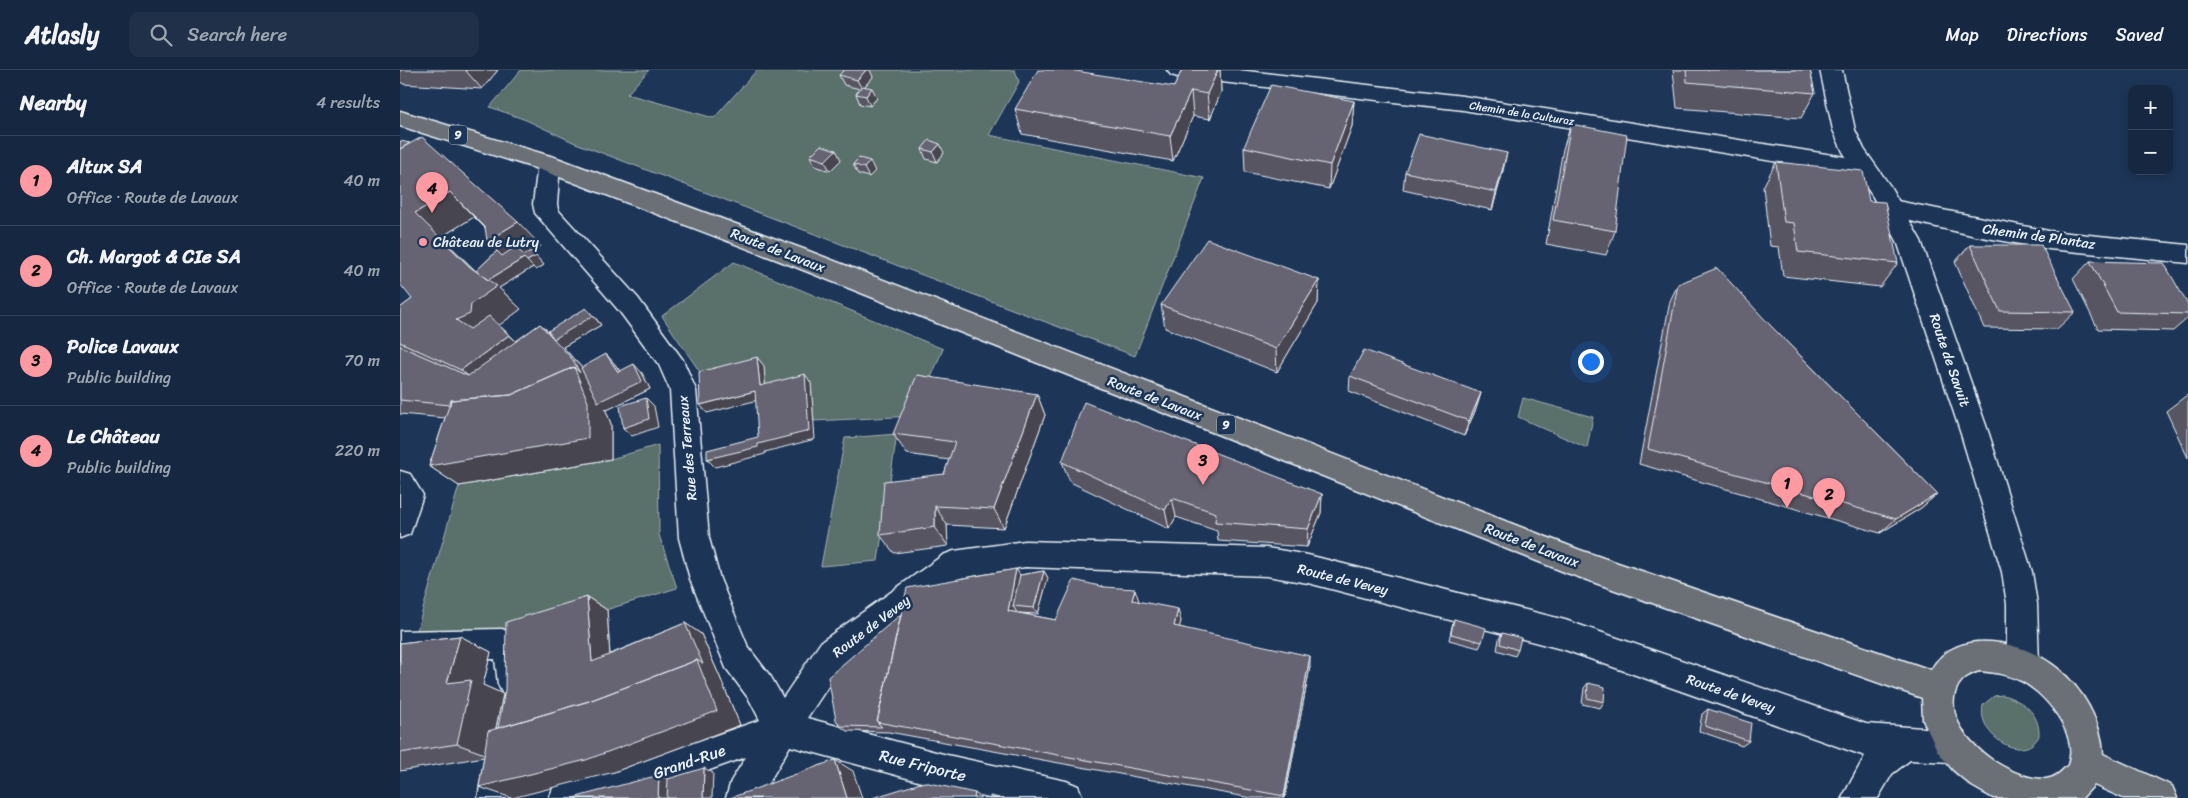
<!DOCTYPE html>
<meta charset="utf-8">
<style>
:root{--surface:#162841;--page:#1f3048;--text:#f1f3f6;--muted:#9ea6b1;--line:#35445a;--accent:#ff9aa2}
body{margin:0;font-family:Sriracha,sans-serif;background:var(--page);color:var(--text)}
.controls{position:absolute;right:15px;top:15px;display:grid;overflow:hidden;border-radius:10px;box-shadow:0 2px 8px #0003}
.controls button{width:45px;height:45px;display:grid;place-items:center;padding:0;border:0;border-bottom:1px solid var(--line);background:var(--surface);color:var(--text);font:25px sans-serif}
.you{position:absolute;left:1190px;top:291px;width:18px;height:18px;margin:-12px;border:4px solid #fff;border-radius:50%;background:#1a73e8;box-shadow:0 0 0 8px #1a73e833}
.badge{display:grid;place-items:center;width:32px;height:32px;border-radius:50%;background:var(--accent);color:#111;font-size:16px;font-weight:700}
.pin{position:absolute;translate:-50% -41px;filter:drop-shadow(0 1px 2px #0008)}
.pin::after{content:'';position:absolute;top:26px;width:18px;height:15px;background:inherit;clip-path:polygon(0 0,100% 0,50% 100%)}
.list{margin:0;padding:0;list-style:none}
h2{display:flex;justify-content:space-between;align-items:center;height:65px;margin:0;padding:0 20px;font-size:21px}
h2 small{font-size:16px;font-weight:400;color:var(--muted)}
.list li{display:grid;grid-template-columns:32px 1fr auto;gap:15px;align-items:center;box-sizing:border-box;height:90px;padding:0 20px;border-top:1px solid var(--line)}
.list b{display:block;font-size:19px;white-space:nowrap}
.list p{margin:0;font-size:16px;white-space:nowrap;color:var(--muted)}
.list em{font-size:16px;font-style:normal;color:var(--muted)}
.icon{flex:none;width:28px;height:28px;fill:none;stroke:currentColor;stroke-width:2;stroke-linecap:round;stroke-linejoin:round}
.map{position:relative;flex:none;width:1788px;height:728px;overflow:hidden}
header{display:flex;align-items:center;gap:30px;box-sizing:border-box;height:70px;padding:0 25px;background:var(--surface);border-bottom:1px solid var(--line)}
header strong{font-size:24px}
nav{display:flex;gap:28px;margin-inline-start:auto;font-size:18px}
.search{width:350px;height:45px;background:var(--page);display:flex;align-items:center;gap:12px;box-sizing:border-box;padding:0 18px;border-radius:10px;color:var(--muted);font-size:19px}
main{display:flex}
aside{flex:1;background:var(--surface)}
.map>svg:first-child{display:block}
</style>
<header>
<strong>Atlasly</strong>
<div class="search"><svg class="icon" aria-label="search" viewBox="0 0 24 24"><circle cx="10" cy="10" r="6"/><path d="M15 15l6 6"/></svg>Search here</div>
<nav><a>Map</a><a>Directions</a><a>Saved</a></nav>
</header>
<main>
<aside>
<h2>Nearby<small>4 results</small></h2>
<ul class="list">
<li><span class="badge">1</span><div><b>Altux SA</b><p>Office · Route de Lavaux</p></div><em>40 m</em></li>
<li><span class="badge">2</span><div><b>Ch. Margot &amp; CIe SA</b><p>Office · Route de Lavaux</p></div><em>40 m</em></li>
<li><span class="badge">3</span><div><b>Police Lavaux</b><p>Public building</p></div><em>70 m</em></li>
<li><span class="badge">4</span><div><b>Le Château</b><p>Public building</p></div><em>220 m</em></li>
</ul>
</aside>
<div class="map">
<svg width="1788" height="728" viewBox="0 0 1788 728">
<rect width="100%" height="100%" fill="#1d3557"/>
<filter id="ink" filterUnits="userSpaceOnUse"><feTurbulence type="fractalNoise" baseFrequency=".02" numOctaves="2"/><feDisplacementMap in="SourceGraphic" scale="10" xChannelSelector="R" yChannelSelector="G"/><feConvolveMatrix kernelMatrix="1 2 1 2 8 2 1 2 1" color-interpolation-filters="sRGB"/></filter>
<g filter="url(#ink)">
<path fill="#5a6f6b" stroke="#a1b0b2" d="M121,0h128l-22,24 87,24 43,-48h258l4,12 -30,53 215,43 -69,178 -562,-214 -47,-22 -36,-13z
M334,192l209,87 -28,67 -101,5 -3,-38 -45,11 -2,-28 -58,15 -44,-65z
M1123,328l70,19 -6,31 -69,-31z
M497,364l-19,127 -57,5 24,-128z
M258,375l1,90 18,53 -149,46 -112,-1 43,-147 152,-27z
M1603,625c20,6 37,18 36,41 -13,25 -48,7 -55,-15 -2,-5 -2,-10 -1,-16l11,-9z"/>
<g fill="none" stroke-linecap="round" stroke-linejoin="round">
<defs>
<path id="minor" d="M767,0h71l225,26 401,64 8,2 3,6 -3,6 -8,2 -401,-66 -285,-33 -7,-2z
M149,86l8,2 3,6 -3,40 1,6 80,88 45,62 13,30 13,148 11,41 28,68 23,30 12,21 38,-56 122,-87 11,-4 71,-10 242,7 41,7 257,65 301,104 85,6 12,4 4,12 -4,12 -12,4 -41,-2 -18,14 -14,24h-36l23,-42 -300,-106 -257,-67 -41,-7 -242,-9 -65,11 -117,86 -36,54 140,37 119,26 12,5 5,12h-94l-42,-9 -157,-43 -30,52h-34l5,-17 15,-24 -115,41h-82l5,-12 12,-5 52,-12 142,-49 -11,-21 -23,-31 -36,-89 -11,-41 -9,-148 -11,-25 -39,-53 -85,-99 -2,-9 5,-40 3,-6z
M1492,130l157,31 139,14v18l-139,-14 -73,-13 -92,-21 -4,-6 4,-6z
M0,401l10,3 13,21 -13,39 -10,4z
M102,559c27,11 34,40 23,66l-11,5 -11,-5 -5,-11 -3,-25 -95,2v-30z
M102,669l12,5 5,12 -7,42h-34l7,-42 5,-12z"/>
<path id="tertiary" d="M1420,0h22l13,60 9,19 26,37 31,55 68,193 43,138 5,32 2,61 -5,11 -11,4 -11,-4 -5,-11v-61l-5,-32 -41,-138 -64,-193 -24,-44 -30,-45 -10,-22z"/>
<path id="primary" d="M0,41l157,47 249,92 774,300 351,120c25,-45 93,-29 126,-2 25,20 45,54 46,86l69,32 5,12h-54l-29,-13 -12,13h-89l-21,-12 -19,-16 -15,-18 -15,-32 -1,-22 -355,-125 -779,-309 -247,-94 -141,-44zM1579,601c13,1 26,3 38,8 27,11 63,55 51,86 -6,6 -12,13 -22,14 -37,2 -103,-45 -91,-86 4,-13 12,-18 24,-22z"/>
</defs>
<use href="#minor" stroke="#e8f1f8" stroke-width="3"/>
<use href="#tertiary" stroke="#e8f1f8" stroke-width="3"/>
<use href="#primary" stroke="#e8f1f8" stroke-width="3"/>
<use href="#minor" fill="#1d3557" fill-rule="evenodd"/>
<use href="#tertiary" fill="#1d3557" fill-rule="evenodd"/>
<use href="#primary" fill="#6b7074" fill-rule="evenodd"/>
</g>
<path fill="#585562" stroke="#e8f1f8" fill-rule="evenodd" d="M0,0h98l-16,19 -79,-5 -3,-3z
M782,0h38l1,22 -11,27 -17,-3 -20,45 -151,-27 -7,-25 159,-22z
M1273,0h137l5,23 -14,25 -124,-10z
M439,5l34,2 -9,10 13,11 -7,8 -10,-2 -4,-10 4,-5 -16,-4z
M954,31l-2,25 -23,63 -84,-17 -1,-25z
M1171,54l44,107 -9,24 -60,-11 17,-95z
M0,71l141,105 -9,6 12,13 -8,5 -3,-3 -34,21 22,21 -22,16 17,16 24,-17 8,7 47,-14 6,8 -38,22 19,21 32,-5 6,8 22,2 8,16 -43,21 -2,-2 6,16v35l-152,27 -30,-20 16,-48 -45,-4v-106l12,-9zM74,147l11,11 12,23 -21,20 -35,-34z
M522,79l22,4 -7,9 -11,-3z
M410,86l31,4 -11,11 -15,-5z
M459,88l16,13 -6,6 -11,-3 -5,-10z
M1376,92l93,39 29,62 -18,24 -97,-11 -4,-29 -9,-1 -7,-59z
M1103,101l-11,39 -89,-20 2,-18z
M1570,175l105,67 -18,17 -73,-1 -29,-66z
M1690,191l98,44v13l-15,13 -75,-2 -25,-50z
M919,210l-1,23 -41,69 -112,-44 -4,-23z
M1278,214l93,42 166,168 -16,14 -41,25 -241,-69 31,-163z
M950,306l131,17 -5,16 -12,27 -115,-45z
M637,324l8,21 -41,113 -57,-3 1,21 -54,7 -14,-18 64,-61 5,-14 -42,-6 -14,-20z
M1787,325h1v63l-22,-47z
M662,392l260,32 -1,19 -14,34 -89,-6 -1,-10 -41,-14 -7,12 -99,-47z
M616,499l4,6 24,-4 4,7 -10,36 -19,-1 37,7 83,-18 42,19 -2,6 131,40 -25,131h-34l-362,-66 -42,-1 -7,-5z
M187,527l20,13 3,44 75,-31 16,11 18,41 21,50 -126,47 -130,-15 -84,14v-128l60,-7 31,16 -8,33 20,9 -7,35 2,-1z
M1054,549l28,23 -3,6 -30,-8 3,-14z
M1102,563l16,17 -3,6 -18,-6 2,-11z
M1188,613l16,19 -4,6 -18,-4 2,-16z
M1308,639l41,32 -7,5 -43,-15 3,-17z"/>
<path fill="#474550" stroke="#e8f1f8" d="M67,0h31l-16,19 -16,-18z
M466,0h4l3,7 -11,12 -5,-9z
M818,0h2l1,22 -11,27 -3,-25z
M472,18l5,10 -7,8 -4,-10z
M791,21l2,25 -20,45 -3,-25z
M954,31l-2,25 -23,63 1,-24z
M540,74l4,9 -7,9 -4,-10z
M436,80l5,10 -11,11 -5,-10z
M1107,83l-4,18 -11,39 4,-18z
M470,91l5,10 -6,6 -5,-9z
M50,122l24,25 -33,20 44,45 39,-24 9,9 -34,21 22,21 -24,18 -15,16 -26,-23 -41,-107z
M118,152l23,24 -30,19 -24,-24z
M136,186l8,9 -8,5 -9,-9z
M919,210l-1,23 -41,69 -1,-23z
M186,238l15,17 -38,22 27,30 7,12 37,-25 8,9 8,16 -43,21 -2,-2 6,16v35l-152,27 -30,-20 111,-142 15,14z
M109,265l25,22 -46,35 -27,-22z
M206,284l8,9 12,17 -8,-8z
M357,287l7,9 2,28 -6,-8z
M405,304l6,9 4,56 -50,13v2l-50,13 -8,-8 51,-15z
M355,321l7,8 -55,14 -7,-8z
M1081,323l-5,16 -12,27 5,-15z
M637,324l8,21 -41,113 -10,-19z
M246,328l8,8 4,21 -26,9 -9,-8z
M922,424l-1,19 -14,34 1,-18z
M1537,424l-16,14 -41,25 16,-14z
M772,428l4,19 -7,12 -4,-19z
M535,436l12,19 1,21 -13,-19z
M616,499l8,12 -11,25 4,7 -9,-2z
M644,501l4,7 -10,36 -4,-6z
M735,519l4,12 -3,12 -4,-13z
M187,527l20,13 4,63 -19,-11z
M778,539l3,12 -4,16 -3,-11z
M285,553l16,11 18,41 21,50 -126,47 -102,26 -33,-11z
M60,566l31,16 -8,33 20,9 -13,62 -33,-12 -10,-61z
M910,586v11l-25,131h-1z
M435,690l18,11 9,27h-15z
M304,698l9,5 -1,25h-9z
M259,705l19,8 -1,15h-19z
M575,723l6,5h-7z"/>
<path fill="#666372" stroke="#e8f1f8" d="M444,0h22l-9,10 -18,-5z
M638,0h32l104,17 8,-17h36l-11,24 -16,-3 -21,45 -155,-27z
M1286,0h124l5,23 -128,-11z
M871,15l83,16 -24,64 -86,-18z
M462,16l10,2 -6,8 -10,-2z
M1171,54l56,11 -12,96 -62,-11z
M1019,64l88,19 -11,39 -91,-20z
M22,67l96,85 -31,19 -2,-14 -35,-35 -35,21 55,54 27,19 -26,18 -1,10 -14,6 14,9 19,-13 20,19 -48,35 -61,-28v-34l12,-9 -12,-15v-135z
M529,70l11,4 -7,8 -11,-3z
M0,71l10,2 -10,6z
M421,75l15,5 -11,11 -15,-5z
M459,88l11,3 -6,7 -11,-4z
M1376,92l87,9 6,30 16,1 13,61 -100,-11 -4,-29 -10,-1z
M807,169l112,41 -43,69 -115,-44z
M1570,175h71l34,67 -75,-1z
M115,177l9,8 7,-4 5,5 -9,5 -3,-3 -36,22 -12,-9 21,-20 5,5z
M1690,191l74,2 24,42v9l-71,-2z
M1317,198l54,58 166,168 -41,25 -248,-70 30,-165z
M186,238l7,8 -39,23 -6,-8z
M140,254l33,36 7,13 -6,-6 -63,28 -60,5 -1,5 -50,-5v-54l68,30z
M964,280l117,43 -12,28 -119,-45z
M206,284l12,18 16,-8 8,17 -44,21 -17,-34z
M357,287l3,29 45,-12 4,57 -51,13v3l-51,12v-9l51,-13 -3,-46 -55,14 -1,-33z
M174,297l14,35v36l-159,28 22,-66 60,-5z
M517,305l120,19 -43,115 -59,-3v21l-55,8 4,-54 60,-7 11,-32 -62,-8z
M246,328l3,21 -26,9 -3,-22z
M684,332l238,92 -14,35 -93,-7 1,-9 -44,-15 -7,12 -103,-48z
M616,499l-8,42 48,9 18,-40 30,7 31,2 -3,11 46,9 -4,17 136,30 -26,140 -407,-74 30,-134z
M644,501l-10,37 -21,-2 7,-31z
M187,527l5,65 93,-39 18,41 -6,-4 -108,41 -91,27 7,-38 1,-68z
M501,544l-24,108 5,5 -42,-1 -4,-6 -8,-43z
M1054,549l32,9 -4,14 -31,-8z
M1102,563l19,5 -3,12 -18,-6z
M60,566l-13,47 24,-3 -14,64 -57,9v-110z
M297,590l20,51 -131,49 -107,27 9,-56 101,-30z
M1188,613l17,4 -1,15 -17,-4z
M1308,639l43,14 -2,18 -44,-15z
M435,690l12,38h-117z
M304,698l-1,30h-36l1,-19z
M259,705l-1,23h-85z
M524,712l51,11 -1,5h-102z
M590,726l9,2h-9z"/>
</g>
<circle fill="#ff9aa2" stroke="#1d3557" stroke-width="2" cx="23" cy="172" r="5"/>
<g text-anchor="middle" stroke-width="5" stroke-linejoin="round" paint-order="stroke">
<g font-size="11" fill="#e8f1f8" stroke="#1d3557">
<text transform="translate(1122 43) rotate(9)" y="4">Chemin de la Culturaz</text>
</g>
<g fill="#1d3557" stroke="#abb9c8" stroke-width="1">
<rect x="49" y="55.5" width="18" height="19" rx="4"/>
<rect x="817" y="345.5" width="18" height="19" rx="4"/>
</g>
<g font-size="12" font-weight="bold" fill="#e8f1f8">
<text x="58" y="69">9</text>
<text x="826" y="359">9</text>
</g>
<g font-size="14" fill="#e8f1f8" stroke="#1d3557">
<text transform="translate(1639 166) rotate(8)" y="5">Chemin de Plantaz</text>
<text transform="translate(378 180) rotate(21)" y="5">Route de Lavaux</text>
<text transform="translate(1550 290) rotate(71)" y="5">Route de Savuit</text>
<text transform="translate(755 328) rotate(21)" y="5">Route de Lavaux</text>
<text transform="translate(287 378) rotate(-95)" y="5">Rue des Terreaux</text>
<text transform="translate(1132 475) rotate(21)" y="5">Route de Lavaux</text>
<text transform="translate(943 509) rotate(14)" y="5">Route de Vevey</text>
<text transform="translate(471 556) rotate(-37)" y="5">Route de Vevey</text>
<text transform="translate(1331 623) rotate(19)" y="5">Route de Vevey</text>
</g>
<g font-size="14" fill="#e8f1f8" stroke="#1d3557" text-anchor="start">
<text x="33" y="177">Château de Lutry</text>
</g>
<g font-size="16" fill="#e8f1f8" stroke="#1d3557">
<text transform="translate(289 691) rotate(-19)" y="6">Grand-Rue</text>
<text transform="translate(523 695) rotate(14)" y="6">Rue Friporte</text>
</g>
</g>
</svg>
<div class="controls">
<button>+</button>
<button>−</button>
</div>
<div class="you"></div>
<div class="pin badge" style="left:1387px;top:438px">1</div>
<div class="pin badge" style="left:1429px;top:449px">2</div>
<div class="pin badge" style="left:803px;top:415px">3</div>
<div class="pin badge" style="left:32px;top:143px">4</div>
</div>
</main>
